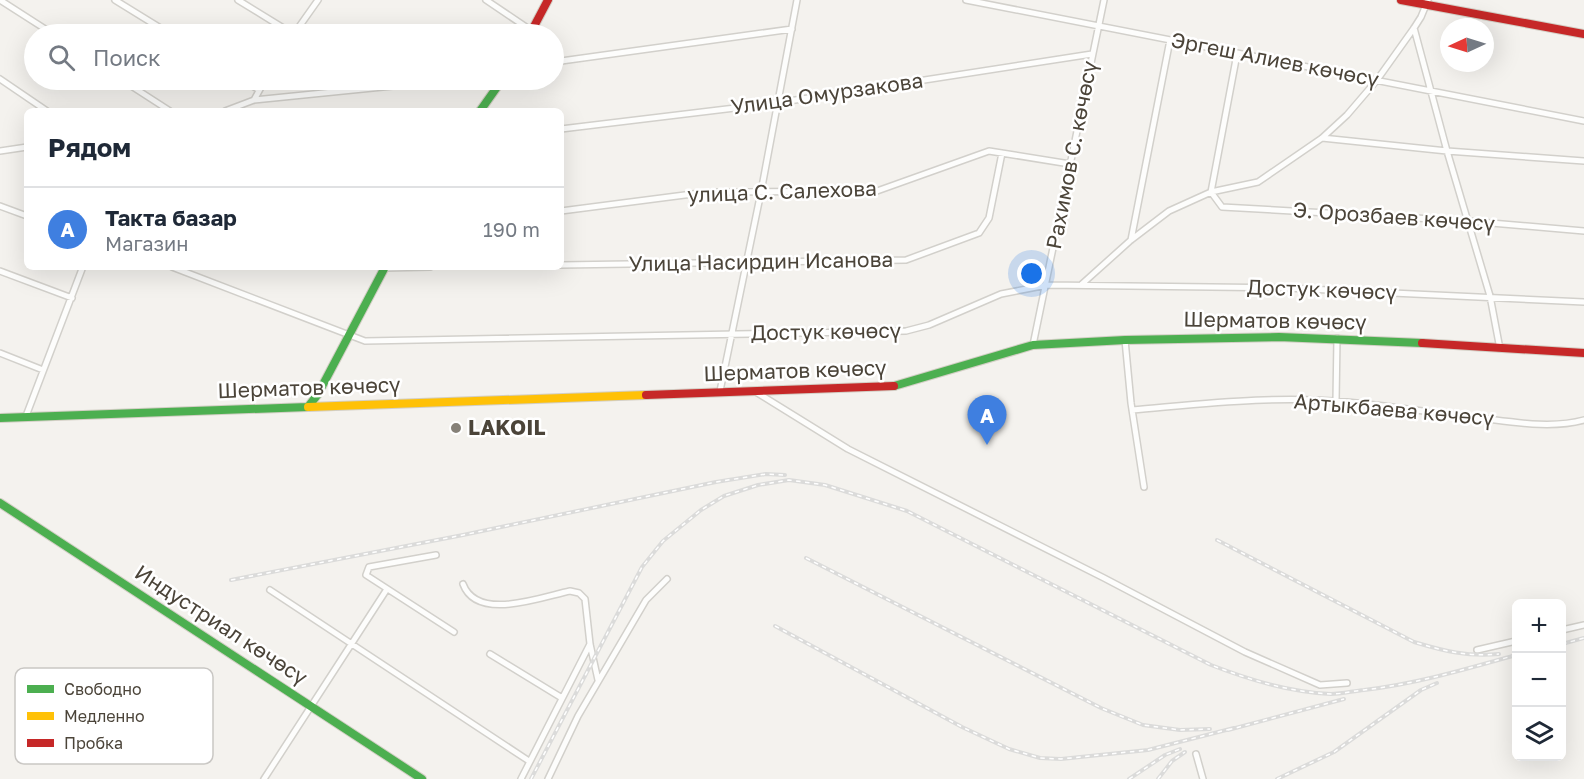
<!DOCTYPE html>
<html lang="ru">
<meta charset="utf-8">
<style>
:root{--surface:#fff;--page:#f2f2f3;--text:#1f2937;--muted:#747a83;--line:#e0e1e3;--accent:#db2777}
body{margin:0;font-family:"Golos Text",sans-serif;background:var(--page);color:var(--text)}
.controls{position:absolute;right:18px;bottom:18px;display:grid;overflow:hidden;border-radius:9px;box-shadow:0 6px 24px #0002}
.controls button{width:54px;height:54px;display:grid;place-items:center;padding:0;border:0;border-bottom:2px solid var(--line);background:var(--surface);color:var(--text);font:30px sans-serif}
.compass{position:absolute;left:1440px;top:18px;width:54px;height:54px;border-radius:50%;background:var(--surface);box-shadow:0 6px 24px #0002;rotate:266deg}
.you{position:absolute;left:1032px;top:274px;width:21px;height:21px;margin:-15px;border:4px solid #fff;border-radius:50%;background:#1a73e8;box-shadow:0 0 0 9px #1a73e833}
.badge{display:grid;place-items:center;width:39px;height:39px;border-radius:50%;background:var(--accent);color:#fff;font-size:20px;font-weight:700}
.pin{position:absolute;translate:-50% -50px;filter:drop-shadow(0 2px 3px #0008)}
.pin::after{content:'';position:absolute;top:32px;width:21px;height:18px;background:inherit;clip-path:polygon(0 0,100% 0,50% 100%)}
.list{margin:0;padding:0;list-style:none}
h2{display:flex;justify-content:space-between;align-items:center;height:78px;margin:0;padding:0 24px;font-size:26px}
h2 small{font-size:20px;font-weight:400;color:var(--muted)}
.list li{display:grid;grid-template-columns:39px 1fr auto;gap:18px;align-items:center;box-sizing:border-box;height:84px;padding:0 24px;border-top:2px solid var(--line)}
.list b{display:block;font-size:22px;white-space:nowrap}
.list p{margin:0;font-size:20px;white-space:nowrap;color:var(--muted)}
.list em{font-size:20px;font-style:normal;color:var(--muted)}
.icon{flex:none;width:33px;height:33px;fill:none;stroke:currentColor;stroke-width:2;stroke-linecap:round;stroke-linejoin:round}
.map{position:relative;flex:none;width:1584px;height:779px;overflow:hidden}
.search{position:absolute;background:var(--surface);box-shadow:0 6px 24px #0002;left:24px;top:24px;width:540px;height:66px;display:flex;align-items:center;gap:15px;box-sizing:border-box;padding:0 21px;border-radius:33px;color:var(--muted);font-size:22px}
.panel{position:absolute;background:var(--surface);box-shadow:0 6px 24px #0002;left:24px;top:108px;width:540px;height:162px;border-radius:9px}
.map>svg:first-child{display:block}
</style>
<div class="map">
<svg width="1584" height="779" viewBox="0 0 1584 779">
<rect width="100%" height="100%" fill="#f4f2ee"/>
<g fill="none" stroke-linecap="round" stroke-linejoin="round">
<defs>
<path id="street" d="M0,0l53,34
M115,0l55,34
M238,0l55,34
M486,0l46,31
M966,0l618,121
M1414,28l33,123 43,145 10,53
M294,34l24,-34
M1237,54l-26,138 11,15 246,14 116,10
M554,62l238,-33
M0,79l47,32
M122,80l48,31
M243,80l16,10
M486,80l11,6
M254,100l11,-20
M225,111l29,-11 198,-20
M561,129l215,-26 316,-49
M1322,138l125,13 137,10
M0,151l27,-4
M0,206l27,10
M561,211l147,-19 169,-1 112,-40 81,13
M1131,240l39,-200
M561,265l345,-5 73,-27 10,-15 13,-65
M172,267l193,74 541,-10 23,-6 72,-31 46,-9 239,3 298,14
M385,268l45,-1
M0,271l72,27
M1082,284l49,-44 38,-29 42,-19 47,-10 64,-44 25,-23 30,-35 37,-52 7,-11 7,-17
M1125,340l6,63 13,84
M1033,345l71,-345
M0,353l43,17
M720,391l41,-199 36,-192
M756,392l92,57 256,129 141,74 75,33 27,-2
M1336,401l1,-63
M1132,410c71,-6 143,-15 215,-8 44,4 88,11 132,16 34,4 72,11 105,2
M26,416l56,-147
M436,555l-67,12 -3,8 88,57
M463,584c14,38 78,13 107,7l9,2 6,6 5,45 8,36
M270,590l259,171
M1562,630l22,-5
M1477,650l39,-9
M490,654l72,44
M1196,754l7,25
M264,779l123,-190
M521,779l69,-135
M548,779l30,-63 68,-116 21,-21"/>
<path id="fast" d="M480,111l22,-31
M894,386l139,-41 92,-5 154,-3 143,6
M0,418l308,-11 10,-13 67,-127
M0,503l422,276"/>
<path id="slow" d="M308,407l338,-12"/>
<path id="jam" d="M1401,0l183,34
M530,34l18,-34
M1422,343l162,10
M646,395l248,-9"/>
</defs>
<use href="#street" stroke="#d2d0cb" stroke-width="8"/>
<use href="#fast" stroke="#d3cfc5" stroke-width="10"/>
<use href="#slow" stroke="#d3cfc5" stroke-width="10"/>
<use href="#jam" stroke="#d3cfc5" stroke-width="10"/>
<use href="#street" stroke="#fdfdfc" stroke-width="5"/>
<use href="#fast" stroke="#4caf50" stroke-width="8"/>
<use href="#slow" stroke="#ffc107" stroke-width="8"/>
<use href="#jam" stroke="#c62828" stroke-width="8"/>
<defs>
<path id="rail" d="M1217,540l197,102c30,9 53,15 85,12
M806,558l295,150 42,17 37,5 30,-1
M231,580l232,-45 253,-53 50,-8 19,1
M775,626l187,101 47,22 31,9 21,1 87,-9 86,-22
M1562,644l22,-6
M1228,730l116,-31
M531,779l111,-212 21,-26 38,-31 23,-14 34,-11 31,-5 36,5 82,26 304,154c39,15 78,27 120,29 11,0 22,-3 33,-4 52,-6 102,-21 152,-35
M1129,779l36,-24 15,-6
M1158,779l14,-18 13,-9
M1277,779l57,-27 87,-62 16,-7"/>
</defs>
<use href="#rail" stroke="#dbdbda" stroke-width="4"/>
<use href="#rail" stroke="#fff" stroke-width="1.5" stroke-dasharray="4.5" stroke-linecap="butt"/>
</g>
<circle fill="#868178" stroke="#fff" stroke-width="2" cx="456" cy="428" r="6"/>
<g text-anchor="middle" stroke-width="5" stroke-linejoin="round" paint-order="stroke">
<g font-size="21" fill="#4b4439" stroke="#fff">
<text transform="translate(1275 60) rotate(11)" y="7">Эргеш Алиев көчөсү</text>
<text transform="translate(827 94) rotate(-8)" y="7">Улица Омурзакова</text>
<text transform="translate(1072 155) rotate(-79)" y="7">Рахимов С. көчөсү</text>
<text transform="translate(782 192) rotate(-2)" y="7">улица С. Салехова</text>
<text transform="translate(1394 217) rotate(4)" y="7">Э. Орозбаев көчөсү</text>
<text transform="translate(761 262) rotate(-1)" y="7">Улица Насирдин Исанова</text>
<text transform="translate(1322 290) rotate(2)" y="7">Достук көчөсү</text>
<text transform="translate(1275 321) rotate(1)" y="7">Шерматов көчөсү</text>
<text transform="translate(826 332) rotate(-1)" y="7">Достук көчөсү</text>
<text transform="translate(795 371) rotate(-2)" y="7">Шерматов көчөсү</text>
<text transform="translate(309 388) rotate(-2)" y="7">Шерматов көчөсү</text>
<text transform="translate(1394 410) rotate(5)" y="7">Артыкбаева көчөсү</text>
<text transform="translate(221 625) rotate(33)" y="7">Индустриал көчөсү</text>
</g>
<g font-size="21" font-weight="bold" fill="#4b4439" stroke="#fff" text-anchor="start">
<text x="468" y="435">LAKOIL</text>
</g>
</g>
<rect x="15" y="668" width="198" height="96" rx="9" fill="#fff" stroke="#c9c7c4" stroke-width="1.5"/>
<rect x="27" y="685" width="27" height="8" fill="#4caf50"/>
<rect x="27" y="712" width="27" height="8" fill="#ffc107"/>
<rect x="27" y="739" width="27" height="8" fill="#c62828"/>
<g font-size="16" fill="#4b4439">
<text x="64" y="695">Свободно</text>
<text x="64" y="722">Медленно</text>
<text x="64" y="749">Пробка</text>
</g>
</svg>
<div class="controls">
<button>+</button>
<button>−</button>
<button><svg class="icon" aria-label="layers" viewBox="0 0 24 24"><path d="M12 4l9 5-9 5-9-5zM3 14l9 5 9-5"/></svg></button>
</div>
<svg class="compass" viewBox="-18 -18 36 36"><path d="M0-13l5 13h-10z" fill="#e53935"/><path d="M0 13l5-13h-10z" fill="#747a83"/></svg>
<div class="you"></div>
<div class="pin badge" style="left:987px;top:445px;background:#3f7fe0">A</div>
<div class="search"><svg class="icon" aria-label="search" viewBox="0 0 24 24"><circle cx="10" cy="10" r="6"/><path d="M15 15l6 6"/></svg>Поиск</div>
<section class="panel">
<h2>Рядом<small></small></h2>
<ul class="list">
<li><span class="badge" style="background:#3f7fe0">A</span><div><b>Такта базар</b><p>Магазин</p></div><em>190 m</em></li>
</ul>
</section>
</div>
